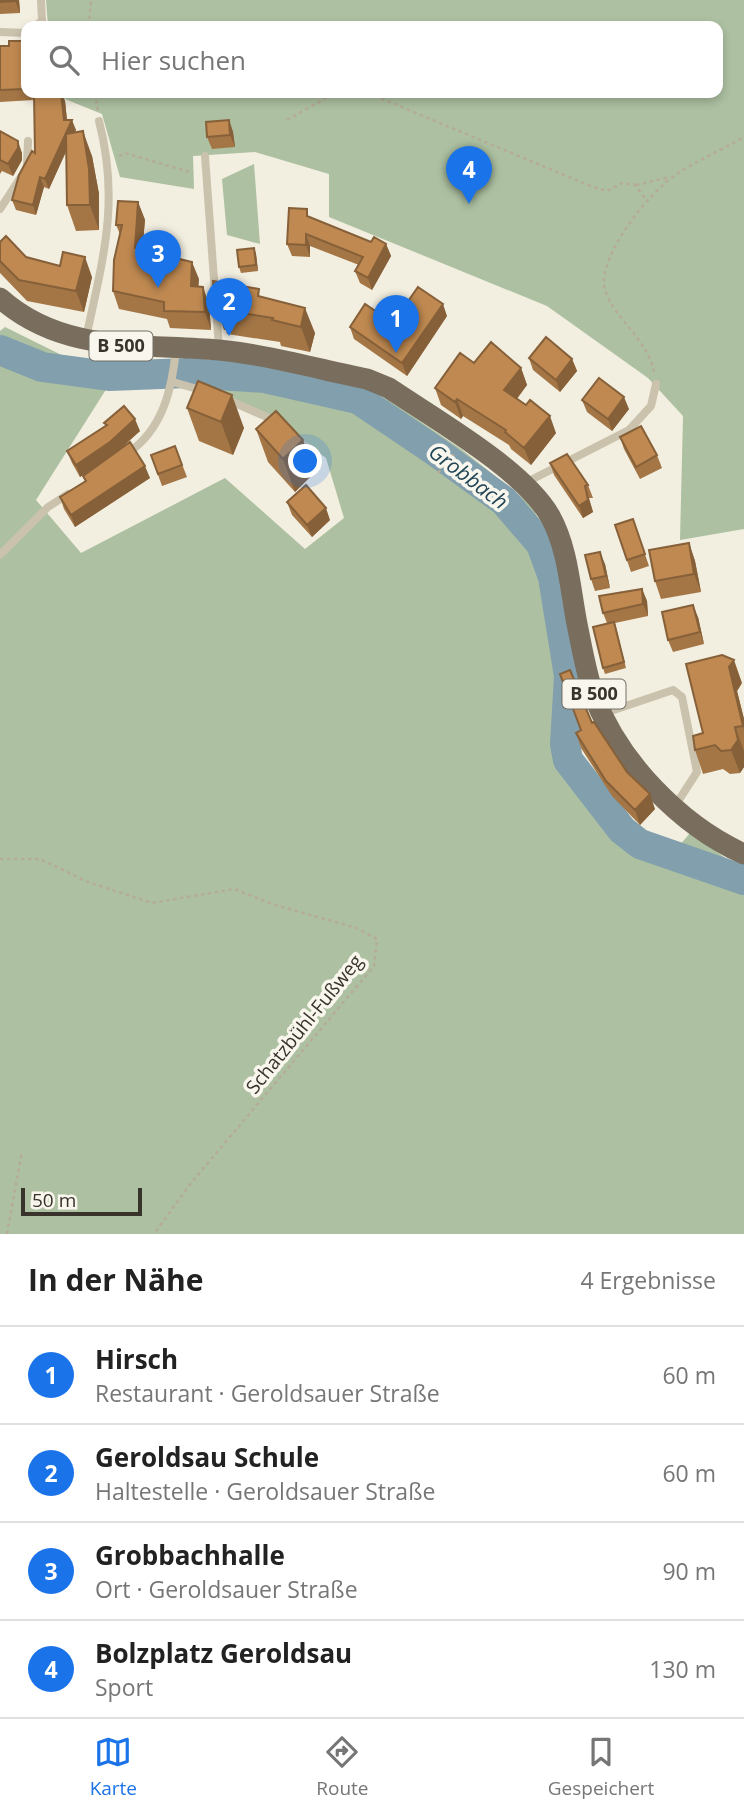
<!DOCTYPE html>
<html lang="de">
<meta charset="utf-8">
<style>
:root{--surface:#fff;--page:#f6f6f6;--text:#222;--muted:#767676;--line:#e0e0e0;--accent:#1a73e8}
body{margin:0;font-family:"Open Sans",sans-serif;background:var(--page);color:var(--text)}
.scale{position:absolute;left:21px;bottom:18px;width:121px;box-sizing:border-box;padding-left:7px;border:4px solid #38332b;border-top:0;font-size:19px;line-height:24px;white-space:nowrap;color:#38332b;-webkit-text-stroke:5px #f9f7ed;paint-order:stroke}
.you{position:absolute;left:306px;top:462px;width:24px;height:24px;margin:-18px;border:5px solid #fff;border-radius:50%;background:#1a73e8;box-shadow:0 0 0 10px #1a73e833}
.badge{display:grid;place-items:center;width:46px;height:46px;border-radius:50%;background:var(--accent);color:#fff;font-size:23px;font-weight:700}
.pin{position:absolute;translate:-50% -58px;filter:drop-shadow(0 2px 4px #0008)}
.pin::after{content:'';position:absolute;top:37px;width:24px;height:21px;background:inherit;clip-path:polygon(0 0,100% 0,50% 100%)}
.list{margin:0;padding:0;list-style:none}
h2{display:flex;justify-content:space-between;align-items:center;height:91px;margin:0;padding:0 28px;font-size:30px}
h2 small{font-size:23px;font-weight:400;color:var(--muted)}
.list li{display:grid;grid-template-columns:46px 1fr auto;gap:21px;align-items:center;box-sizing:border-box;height:98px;padding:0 28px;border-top:2px solid var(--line)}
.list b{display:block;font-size:26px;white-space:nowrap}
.list p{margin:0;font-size:23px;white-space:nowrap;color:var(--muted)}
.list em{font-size:23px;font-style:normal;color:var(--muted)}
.icon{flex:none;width:38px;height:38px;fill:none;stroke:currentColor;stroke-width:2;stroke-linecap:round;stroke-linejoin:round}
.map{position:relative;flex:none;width:744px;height:1234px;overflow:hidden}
.search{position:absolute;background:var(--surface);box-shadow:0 4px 10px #0003;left:21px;right:21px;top:21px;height:77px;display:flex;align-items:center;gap:18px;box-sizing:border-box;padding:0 24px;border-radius:14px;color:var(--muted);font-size:26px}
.sheet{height:483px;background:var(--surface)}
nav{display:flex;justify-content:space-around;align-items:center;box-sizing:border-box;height:98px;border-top:2px solid var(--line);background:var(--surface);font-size:19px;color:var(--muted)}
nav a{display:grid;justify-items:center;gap:4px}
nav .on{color:var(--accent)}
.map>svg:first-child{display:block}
</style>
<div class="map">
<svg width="744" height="1234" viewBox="0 0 744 1234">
<rect width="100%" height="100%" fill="#f2eee0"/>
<path fill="#adc0a1" d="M46,0h698v529l-64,11 3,-124 -35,-38 -101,-72 -218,-89v-43l-74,-22 -62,4 1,33 -74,-12 -18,-63 -37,-15 -11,-1 -1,-5h665v-67h-670z
M254,164l6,80 -33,-9 -5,-56z
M5,327l107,53 -76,120 45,53 144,-75 80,71 39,-31 -18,-60 -50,-37 -55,-24 6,-18 84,12 60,-3 90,61 71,56 19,43 24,135 -5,29 3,44 65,81 36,15 16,-19 54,38v363h-744v-903z"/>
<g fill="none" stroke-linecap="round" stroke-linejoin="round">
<path stroke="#819fad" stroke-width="30" d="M0,350l42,17 67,9 78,-3 78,5 93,21 77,52 69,50 37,43 12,33 16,99 -4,68 3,16 54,70 18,14 104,36"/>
<path stroke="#b5ac97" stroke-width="2.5" stroke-dasharray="3.5 3.5" stroke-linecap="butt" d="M89,26l2,-26
M95,93l3,18
M368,93l225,94 14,4 15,-8 13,2 12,16
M287,120l48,-27
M119,156l6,-3 68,20
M636,185l34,-8
M654,372c-6,-32 -41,-55 -49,-82 -9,-32 43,-96 69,-114 22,-15 47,-26 70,-39
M438,473l16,-19
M0,859h40l48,23 64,21 82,-14 41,16 82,23 20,11 -3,27 -183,217 -37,51
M7,1234l15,-83"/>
<path stroke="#cac2ac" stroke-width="8" d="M35,26l7,-5 -1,-21
M0,32l26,1
M205,156l14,192
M27,165l1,-24
M0,209l21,-32
M86,338c17,-80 34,-136 13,-217
M173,382l31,9
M226,399l52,23
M298,440l13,11
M128,453c35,-24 44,-64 48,-104
M525,483l104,-53 22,-24 5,-22
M0,555l48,-48 20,-13
M605,713l68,-23 9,7 15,75 -22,34"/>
<path stroke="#796e5d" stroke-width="21" d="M0,298c63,56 142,45 219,52 50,5 99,19 148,29l22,9c47,32 134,81 161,128 18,32 20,72 27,108 5,24 9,49 17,72 25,66 86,129 150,158"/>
</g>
<path fill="#a47646" d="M0,0h19l1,13 -20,1z
M26,33v60h35l4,8 2,19 9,10 -1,2 17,24 7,38v36l-23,1 -9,-26 -1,-54 -17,38 -5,-2 -8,28 -20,-5 -4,-10 23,-47 -1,-53 -34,2v-56h9l16,-5z
M229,120l4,12 2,15 -23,2 -5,-12z
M0,131l22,22v7l-9,16 -11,-5 -2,3z
M138,202l7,18 -3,30 57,29 -1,8 11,17 2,26 -41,-2 -3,-9 -48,-10 -6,-18 7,-57 -4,-9z
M310,218l61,24 15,2 5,12 -19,34 -12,-7 -5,-12 4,-6 -49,-19v11l-18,-1 -5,-12z
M0,242l26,15 66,20 -8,35 -57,-11 -27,-28z
M254,248l2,6 2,17 -17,2 -2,-6z
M262,297l53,36 -5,19 -29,-6 -1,-4 -53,-8 -1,-4h-2l-9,-25z
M447,316l-40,60 -53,-37 -4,-12 43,-4z
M529,358l43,1 5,12 -17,21 -27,-22z
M474,363l47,5 6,17 -10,14 39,34 -25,32 -20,-16 -2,-4 -46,-29 -2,3 -20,-14 -6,-17z
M582,400l47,9 -17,22 -25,-19z
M187,408l57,20 -11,27 -34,-14z
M104,423l36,8 -23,21 33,26 -75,49 -11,-18 -4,-12 25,-16 -2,-5 15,-11 -18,12 -8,-14 -5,-12 39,-25z
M256,429l47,11 11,33 -19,19 -27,-30z
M620,437l37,18 5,13 -22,11 -16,-30z
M175,446l12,31 -25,9 -11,-31z
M550,463l38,22 5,13h-4l4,14 -10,6 -29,-43z
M287,502l43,18 -18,17 -20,-22z
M633,519l16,47 -18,6 -16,-47z
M689,543l6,18 6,31 -40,7 -6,-18z
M605,564l5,24 -15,3 -4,-12z
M642,589l5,12 1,15 -33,7 11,45 -21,6 -2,-6 4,-45 -4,-10z
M698,617l6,27 -31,8 -5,-12z
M742,683l-5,8 7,28v48l-4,6 -10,1 -7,-5 -20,5 -8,-24 8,-17z
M592,723l63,86 -15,16 -28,-29 -31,-48 -5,-15z"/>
<path fill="#866039" d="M15,0h4l1,13z
M61,93l4,8 3,29 -4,-10z
M72,120l4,10 -27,59 -4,-10z
M229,120l4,12 2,15 -5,-12z
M83,131l9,25 7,38v36l-9,-25z
M18,141l4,12v7l-9,16 -5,-12z
M40,177l4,10 -8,28 -3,-10z
M138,202l7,18 -4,46 -6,-18z
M306,234l4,12v11l-4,-12z
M386,244l5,12 -19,34 -4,-12z
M254,248l2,6 2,17 -2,-6z
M85,257l7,20 -8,35 -8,-21z
M192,262l7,17 -2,25 -6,-18z
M203,287l6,17 2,26 -6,-18z
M443,304l4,12 -40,60 -5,-13z
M305,308l10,25 -5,19 -9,-25z
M572,359l5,12 -17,21 -4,-12z
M521,368l6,17 -17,22 -6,-17z
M232,395l12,33 -11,27 -12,-33z
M624,397l5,12 -17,22 -4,-12z
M457,399l6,17 -2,3 -6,-17z
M550,416l6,17 -25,32 -7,-17z
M135,419l5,12 -26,23 -34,23 -4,-12z
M303,440l11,33 -19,19 -12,-33z
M145,466l5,12 -75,49 -4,-12z
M585,486l8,26 -10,6 -4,-12z
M326,508l4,12 -18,17 -5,-12z
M689,543l6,18 6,31 -7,-18z
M600,552l5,12 5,24 -4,-12z
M642,589l5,12 1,15 -5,-12z
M693,605l5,12 6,27 -4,-12z
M734,660l8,23 -5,8 7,28v11l-15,-63z
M735,727l9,24v16l-4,6 -9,-23z
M650,794l5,15 -15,16 -5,-15z"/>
<path fill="#bf8951" stroke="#866039" stroke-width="2" d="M0,0h15v1l-15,1z
M25,33h1v56l-26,1v-44h9v-5h16z
M48,93h13l3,27h8l-27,59 -5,-2 -7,28 -21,-5 7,-25 13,-24 3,2 -1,-59z
M229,120l1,15 -23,2 -1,-15z
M0,131l18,10v7l-10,16 -8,-4z
M83,131l6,38 1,36h-23l-1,-71z
M118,201l20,1 -3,46 57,14 -1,24 12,1 2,25 -41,-1v-9l-51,-11 1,-31 8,-35h-6z
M289,208l18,1v7l64,26 3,-5 12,7 -18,34 -13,-7 8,-14 -57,-23v11l-19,-1z
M6,236l20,21 34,9 3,-14 22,5 -9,34 -57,-11 -19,-19v-19z
M254,248l2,17 -17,2 -2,-17z
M213,281l46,8 -1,7 47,12 -4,19 -29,-7 1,-2 -55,-9 1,-4h-4z
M418,287l25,17 -41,59 -52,-36 15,-23 28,19z
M546,337l26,22 -16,21 -27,-22z
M491,342l30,26 -17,22 22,15 4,-5 20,16 -26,32 -19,-16 1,-2 -49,-31 -2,3 -20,-14 25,-35 14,10z
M599,378l25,19 -16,22 -26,-19z
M198,381l34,14 -11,27 -34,-14z
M124,406l11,13 -25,23 -34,23 -9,-14 40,-26 -3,-2z
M276,411l27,29 -20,19 -27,-30z
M641,426l16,29 -21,12 -16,-30z
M130,442l15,24 -74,49 -11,-18 26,-16 -3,-5z
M175,446l7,19 -24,9 -7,-19z
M567,454l21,31 -3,1 3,14 -9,6 -29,-43z
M306,485l20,23 -19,17 -20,-23z
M633,519l12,35 -18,6 -12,-35z
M689,543l5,31 -39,7 -6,-31z
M600,552l6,24 -15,3 -6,-24z
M642,589l1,15 -40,9 -4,-17z
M693,605l7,27 -32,8 -6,-28z
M614,622l10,40 -21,6 -10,-41z
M722,655l12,5 -5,7 14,59 -8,1 3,13 -7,10 -10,1 -6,-6 -20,5 -2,-14 10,-3 -17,-69z
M570,670l22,53 2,-1 33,50 23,22 -15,16 -29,-29 -30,-48 5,-3 -21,-56z"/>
<g text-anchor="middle" stroke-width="7" stroke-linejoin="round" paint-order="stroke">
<g fill="#f9f7ed" stroke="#726e65" stroke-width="2">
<rect x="89.5" y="331.5" width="63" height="29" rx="5"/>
<rect x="562.5" y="679.5" width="63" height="29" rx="5"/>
</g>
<g font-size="18" font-weight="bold" fill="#38332b">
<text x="121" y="352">B 500</text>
<text x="594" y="700">B 500</text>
</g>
<g font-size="19" fill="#38332b" stroke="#f9f7ed">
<text transform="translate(304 1024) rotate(-51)" y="7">Schatzbühl-Fußweg</text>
</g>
<g font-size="21" font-style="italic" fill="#224657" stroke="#f9f7ed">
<text transform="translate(468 477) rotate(37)" y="7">Grobbach</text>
</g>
</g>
</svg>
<div class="scale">50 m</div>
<div class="you"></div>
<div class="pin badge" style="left:396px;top:353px">1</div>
<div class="pin badge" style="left:229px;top:336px">2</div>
<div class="pin badge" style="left:158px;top:288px">3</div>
<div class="pin badge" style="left:469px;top:204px">4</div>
<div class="search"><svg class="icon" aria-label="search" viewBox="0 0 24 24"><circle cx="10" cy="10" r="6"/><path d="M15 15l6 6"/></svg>Hier suchen</div>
</div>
<section class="sheet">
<h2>In der Nähe<small>4 Ergebnisse</small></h2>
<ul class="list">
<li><span class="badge">1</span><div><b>Hirsch</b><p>Restaurant · Geroldsauer Straße</p></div><em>60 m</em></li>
<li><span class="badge">2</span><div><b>Geroldsau Schule</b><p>Haltestelle · Geroldsauer Straße</p></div><em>60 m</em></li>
<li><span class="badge">3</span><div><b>Grobbachhalle</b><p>Ort · Geroldsauer Straße</p></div><em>90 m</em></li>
<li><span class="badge">4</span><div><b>Bolzplatz Geroldsau</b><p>Sport</p></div><em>130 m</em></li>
</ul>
</section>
<nav>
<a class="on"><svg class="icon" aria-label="map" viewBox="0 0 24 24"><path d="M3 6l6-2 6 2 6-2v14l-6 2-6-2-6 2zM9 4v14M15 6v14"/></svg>Karte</a>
<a><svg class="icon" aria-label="directions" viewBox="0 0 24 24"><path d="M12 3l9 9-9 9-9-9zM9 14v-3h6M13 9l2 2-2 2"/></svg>Route</a>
<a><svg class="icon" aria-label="saved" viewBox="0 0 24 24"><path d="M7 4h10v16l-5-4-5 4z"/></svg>Gespeichert</a>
</nav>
